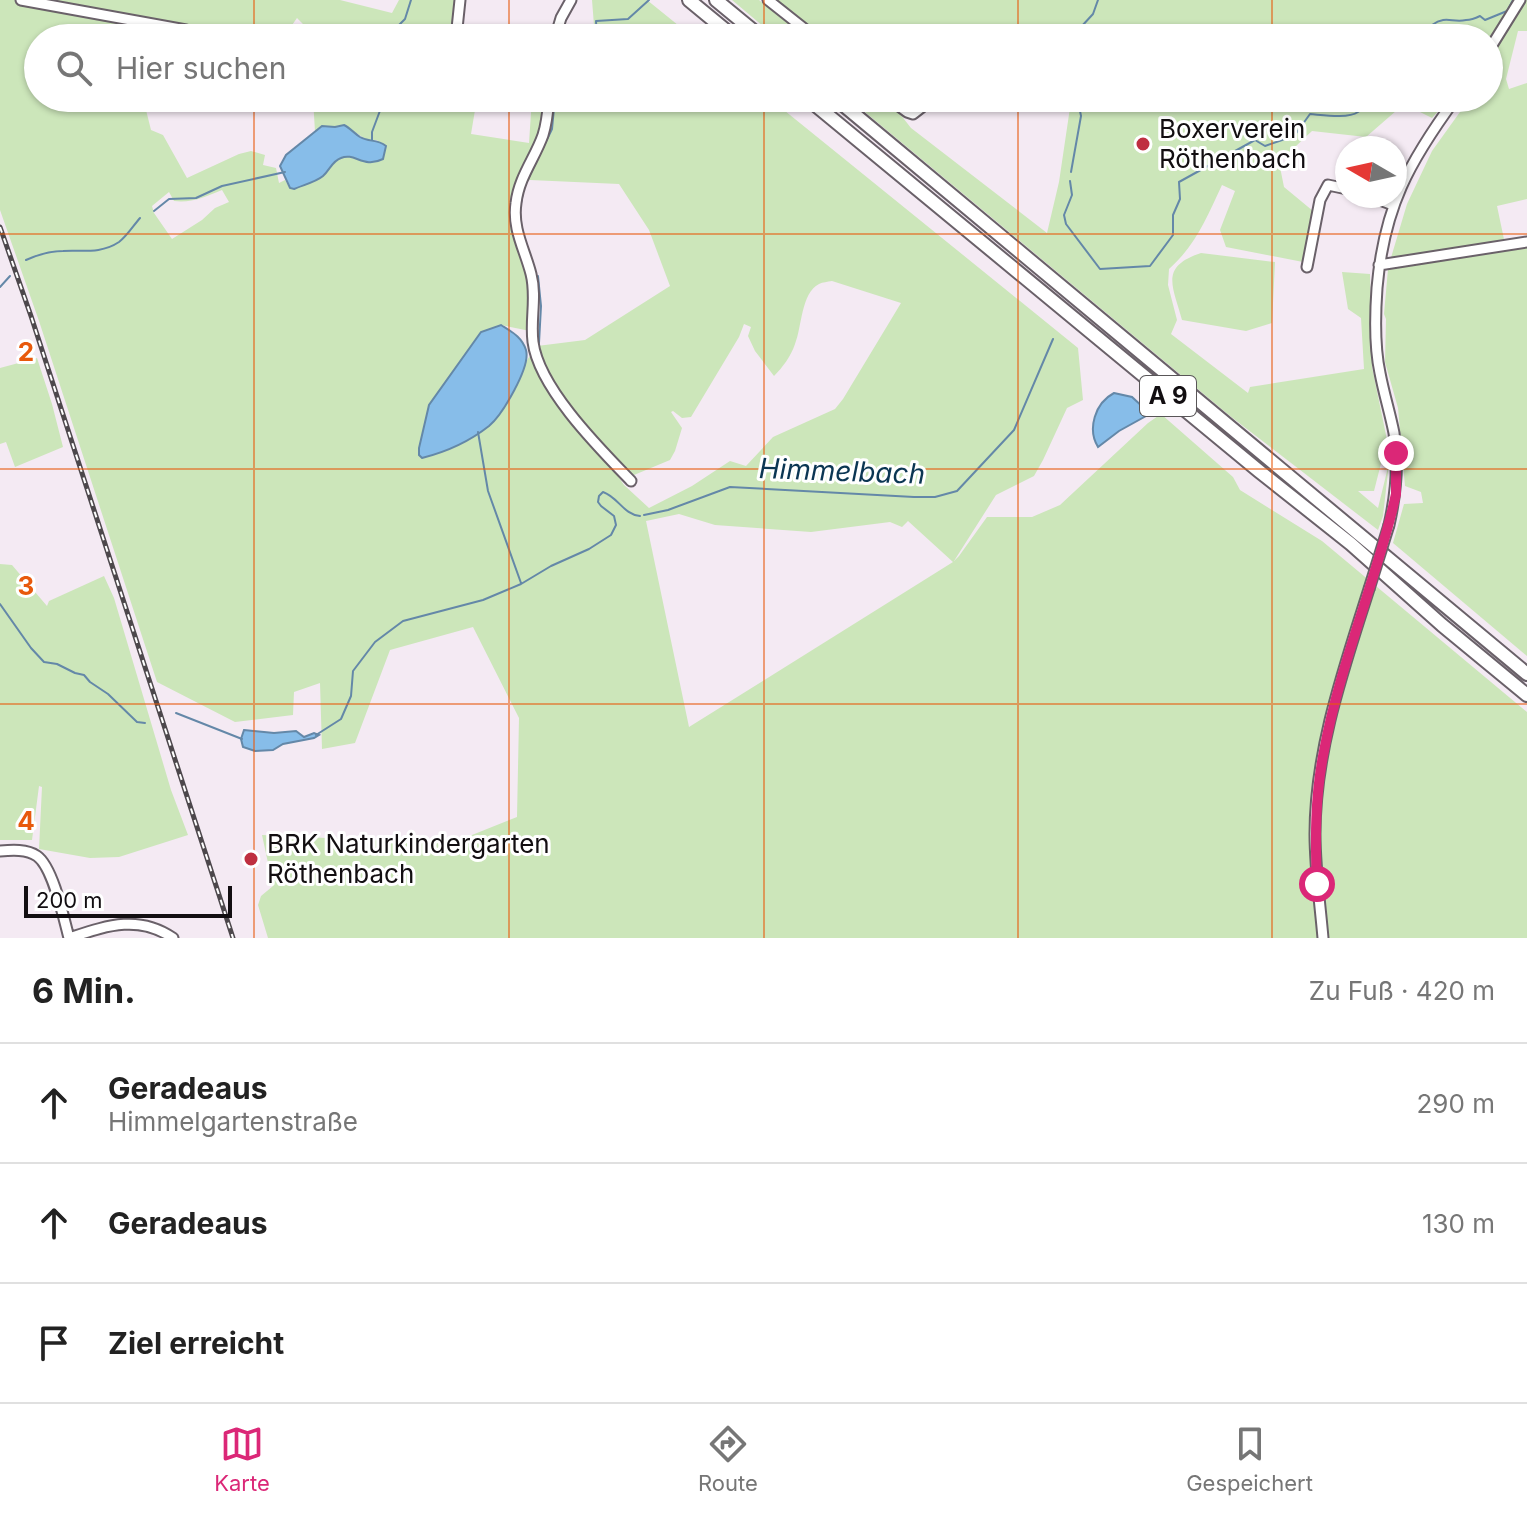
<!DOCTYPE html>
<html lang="de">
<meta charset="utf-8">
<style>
:root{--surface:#fff;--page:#f6f6f6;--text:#222;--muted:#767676;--line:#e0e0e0;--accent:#db2777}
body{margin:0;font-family:Inter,sans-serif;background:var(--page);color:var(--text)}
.compass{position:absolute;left:1335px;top:136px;width:72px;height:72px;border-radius:50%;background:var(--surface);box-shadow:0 2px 6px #0004;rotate:279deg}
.scale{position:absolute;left:24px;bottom:20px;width:208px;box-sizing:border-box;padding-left:8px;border:4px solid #120e11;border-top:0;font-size:22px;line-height:28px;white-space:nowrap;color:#120e11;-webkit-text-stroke:6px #fff;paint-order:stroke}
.stop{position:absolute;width:24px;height:24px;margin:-18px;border:6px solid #db2777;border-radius:50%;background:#fff}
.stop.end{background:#db2777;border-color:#fff;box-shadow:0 2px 8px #0008}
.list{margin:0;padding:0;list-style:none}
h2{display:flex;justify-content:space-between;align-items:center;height:104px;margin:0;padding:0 32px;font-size:34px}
h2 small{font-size:26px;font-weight:400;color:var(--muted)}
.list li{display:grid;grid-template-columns:52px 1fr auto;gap:24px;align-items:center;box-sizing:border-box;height:120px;padding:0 32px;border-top:2px solid var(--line)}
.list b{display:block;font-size:30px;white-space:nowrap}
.list p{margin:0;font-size:26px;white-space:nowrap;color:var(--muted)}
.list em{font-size:26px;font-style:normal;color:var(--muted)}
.icon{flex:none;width:44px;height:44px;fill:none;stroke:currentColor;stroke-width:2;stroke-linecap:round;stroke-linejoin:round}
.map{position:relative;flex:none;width:1527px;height:938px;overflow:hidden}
.search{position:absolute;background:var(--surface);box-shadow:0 2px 6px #0004;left:24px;right:24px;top:24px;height:88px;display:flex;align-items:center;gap:20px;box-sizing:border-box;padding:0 28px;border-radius:44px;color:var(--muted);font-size:30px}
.sheet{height:464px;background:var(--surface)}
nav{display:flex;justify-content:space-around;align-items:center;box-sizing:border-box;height:112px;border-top:2px solid var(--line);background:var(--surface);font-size:22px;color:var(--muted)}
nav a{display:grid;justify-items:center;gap:4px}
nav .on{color:var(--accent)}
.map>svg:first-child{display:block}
</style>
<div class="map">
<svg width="1527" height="938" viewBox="0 0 1527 938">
<rect width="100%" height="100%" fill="#f4eaf3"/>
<path fill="#cce6ba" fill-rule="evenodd" d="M0,0h340l52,13 7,-13h58l-5,38h-144v-9l-11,-11 -14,20h-63l-7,-5v5h-175v60h127l-19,12 5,20 12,5 24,43 52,-24 12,-3 14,4 -2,10 13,3 3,15 6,-3 5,8 32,-11 11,-14 9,-7 10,1 26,-17h-11l-23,-15c-12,3 -19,-1 -29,7l-2,-34h55l-1,2 36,8 -3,-10h77l-6,36 58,9 3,-45h237l309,250 5,52 -16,8 -24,52 -9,16 -38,19 -42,66 5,-5 28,-39h45l28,-12 88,-82 13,-9 72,63 7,13 82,51 205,171v226h-1259l-10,-33 3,-9 12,-10 -11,-51 129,6h66l60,-24 2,-99 -46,-91 -83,23 -35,93 -33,6 -2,-66 -26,9 -1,23 -58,7 -78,-40 -118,-361 -39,-111zM530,180l89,4 30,46 21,56 -85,54 -48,6 -12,17 -16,38 -18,23 -39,24 -30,10 79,-133 29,6 -1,-58 -16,-69 3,-18zM222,190l7,12 -14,6 -13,12 -30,19 -18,-26 -2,-7 17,-14 5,9c18,2 31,-4 48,-11zM832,281l69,22 -58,96 -8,10 -62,28 -27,29 -16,-5 -38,25 -43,22 -25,-23 -21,-31 5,-3 26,24 36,-15 5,-9 7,-23 -11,-16 2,-1 9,7 9,-1 48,-80 5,-13 7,3 -3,9 7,15 19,25c9,-9 17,-20 21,-32 7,-17 6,-51 24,-60 4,-2 8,-2 13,-3zM679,514l36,11 96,7 79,-10 12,5 6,-6 45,41 -264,165 -43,-206z
M592,0h55l47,38h-99z
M732,0h27l47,38h-29z
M772,0h755v31h-9l-12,48 3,10 18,-6v116l-30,7 8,38 -115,17 17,-57 25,-53 33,-46 8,-7h16l1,-15h-1v-45h-510l-18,-13 -30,4 -4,9h-107z
M848,98h33l19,16 11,14 136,105 12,-51 12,-81 -4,-3h383l-18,20 -28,-14 -38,33 -54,-6 -33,31 5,25 29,24 -10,51 -77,-15 -6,-17 15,-39 -13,-6c-15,32 -26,60 -53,84l-1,16 9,35 -6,14 77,59 2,-6 114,-18 -3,-51 -13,-9 -6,-37 28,2 2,93 15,73 -13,51h-16l20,17 11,-45 -6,53 -5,14 -148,-114z
M1527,246v410l-134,-113 11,-39 19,-1 -2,-11 -16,-6 -7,-78 -13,-46 1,-43 -2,-5 4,-45z
M1201,253l74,9 -3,61 -26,8 -64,-11c-9,-34 -23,-53 19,-67z
M37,358l15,46 11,43 -48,20 -9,-25 -6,2v-76z
M0,564l12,1 35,41 2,-5 55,-25 10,22 57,192 17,45 -69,22 -29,1 -51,-9 3,-62 -3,-1 -7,54h-32z"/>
<path fill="#87bde9" stroke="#6488a8" stroke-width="2" d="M344,125c6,3 10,8 16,12 10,6 16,1 26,9l-3,13c-20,10 -28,-7 -42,-1 -9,3 -11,12 -18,18 -7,6 -20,9 -29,13l-4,-1 -10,-22 6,-11 36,-29 13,1z
M501,325c11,7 21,12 25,25 5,17 -24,65 -37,76 -19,15 -43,26 -67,32l-3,-3v-7l10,-43 52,-73z
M1114,393l18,4 13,12 1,7 -27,15 -21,16c-11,-18 -3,-44 16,-54z
M244,730l30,3 22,-2 8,6 10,-4 5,2 -5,3 -31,6 -10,6 -18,1 -12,-4 -2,-8z"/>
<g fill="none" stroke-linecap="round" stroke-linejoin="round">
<path stroke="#6488a8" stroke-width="2" d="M398,26l7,-7 6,-19
M392,38l2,-8
M597,38l-1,-17 32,-2 21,-19
M1094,38l2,-4 -8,-5 -3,3 -4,-5 12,-13 5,-14
M1432,38v-13c14,-10 20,-2 34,-5 5,0 10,-2 14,-4l5,4 22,-9 6,-11
M372,140v-8l9,-24
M1071,172l10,-56 -3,-15 1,-3
M1070,181l2,14 -8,20 2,9 34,45 50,-3 23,-31
M526,183l26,-54 3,-31
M154,211l15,-12 27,-1 26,-12 63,-14
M519,214l4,-22
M522,230l3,10
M1173,233v-18l7,-16 -1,-17 76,-42 10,6 20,-7h7l18,-25c13,1 38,5 48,-2 5,-3 9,-10 14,-14
M26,260c11,-5 24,-9 37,-9 20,-1 38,3 56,-9 8,-6 14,-16 21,-24
M538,276l3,30 -2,37
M0,287l10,-11
M478,432l10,59 33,92
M644,515l24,-5 62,-23 184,10h21l22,-6 57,-61 39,-91
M0,604l31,44 13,14 13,2 18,9 9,2 6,7 18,12 29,28 8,1
M176,713l66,26
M316,735l25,-16 10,-23 2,-25 22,-29 28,-21 80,-21 38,-16 30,-18 38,-17 22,-14 5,-10 -2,-9 -13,-10 -3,-4 1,-6 4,-4c15,5 21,23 37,24"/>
<defs>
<path id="minor" d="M21,0l165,30 27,8
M768,0l48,38
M533,33l8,2v3
M456,38l4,-38
M555,38l6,-20 10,-18
M957,38l4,-6 11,6
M1489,50l31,-50
M549,98c-1,12 -2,25 -6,37 -8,23 -24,42 -27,68 -4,26 9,47 15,71 6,23 -1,45 2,68 6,46 66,106 98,139
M888,98l19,14 6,2 9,-7 6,-9
M1369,196l24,9
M1379,265l148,-23
M1307,267l13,-67 8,-15 19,4
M1389,525c7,-31 10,-61 5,-92 -4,-20 -10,-39 -14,-60 -6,-28 -5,-57 -3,-85 7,-81 32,-126 79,-190
M0,851c12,-1 27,-2 37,5 16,11 27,63 32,82
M69,938c37,-12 69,-24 104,0
M1323,938c-3,-35 -8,-69 -8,-104 0,-84 29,-166 54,-245"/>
<path id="highway" d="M689,0l46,38
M716,0l46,38
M807,98l452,373 92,73 91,81 85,70
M835,98l692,576"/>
</defs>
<use href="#minor" stroke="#6a6169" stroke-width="13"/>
<use href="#highway" stroke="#6a6169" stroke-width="16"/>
<use href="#minor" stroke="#fff" stroke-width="9"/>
<use href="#highway" stroke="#fff" stroke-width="12"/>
<defs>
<path id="rail" d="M0,227l31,89 202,622"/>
</defs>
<use href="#rail" stroke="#4d484c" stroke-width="5"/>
<use href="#rail" stroke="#fff" stroke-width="2" stroke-dasharray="6" stroke-linecap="butt"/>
<defs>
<path id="minor-bridge" d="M1369,589l20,-64"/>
</defs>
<use href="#minor-bridge" stroke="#6a6169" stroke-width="13" stroke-linecap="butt"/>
<use href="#minor-bridge" stroke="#fff" stroke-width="9"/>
</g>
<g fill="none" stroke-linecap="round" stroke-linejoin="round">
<path stroke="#db2777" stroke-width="10" d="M1317,884c-2,-45 -2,-89 7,-133 15,-82 48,-160 68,-240l4,-17v-41"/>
</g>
<path fill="none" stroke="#e8590c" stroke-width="2" stroke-opacity="0.55" d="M254,0v38M509,0v38M764,0v38M1018,0v38M1272,0v38M254,98v840M509,98v840M764,98v840M1018,98v840M1272,98v840M0,234h1527M0,469h1527M0,704h1527"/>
<g fill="#bf2f40" stroke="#fff" stroke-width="3">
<circle cx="1143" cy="144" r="8"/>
<circle cx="251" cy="859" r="8"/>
</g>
<g text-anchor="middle" stroke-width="6" stroke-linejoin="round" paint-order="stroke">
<rect fill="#fff" stroke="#595658" stroke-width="2" x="1140" y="376" width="56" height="40" rx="6"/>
<g font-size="24" font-weight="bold" fill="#120e11">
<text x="1168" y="404">A 9</text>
</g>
<g font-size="26" fill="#120e11" stroke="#fff" text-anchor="start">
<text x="1159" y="138">Boxerverein<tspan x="1159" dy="30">Röthenbach</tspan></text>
<text x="267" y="853">BRK Naturkindergarten<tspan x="267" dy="30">Röthenbach</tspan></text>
</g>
<g font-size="28" font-style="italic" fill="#0b3653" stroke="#fff">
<text transform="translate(842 471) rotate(2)" y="10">Himmelbach</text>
</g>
</g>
<g font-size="26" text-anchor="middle" font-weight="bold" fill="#e8590c" stroke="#fff" stroke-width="6" stroke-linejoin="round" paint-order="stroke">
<text x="26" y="361">2</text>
<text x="26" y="595">3</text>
<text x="26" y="830">4</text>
</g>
</svg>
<svg class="compass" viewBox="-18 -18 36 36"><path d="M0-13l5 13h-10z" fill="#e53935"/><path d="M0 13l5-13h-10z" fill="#767676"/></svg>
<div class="scale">200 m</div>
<div class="stop" style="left:1317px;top:884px"></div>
<div class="stop end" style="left:1396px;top:453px"></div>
<div class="search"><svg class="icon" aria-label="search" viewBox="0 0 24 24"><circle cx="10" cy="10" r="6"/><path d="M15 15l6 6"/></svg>Hier suchen</div>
</div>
<section class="sheet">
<h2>6 Min.<small>Zu Fuß · 420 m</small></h2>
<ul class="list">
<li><svg class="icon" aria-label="ahead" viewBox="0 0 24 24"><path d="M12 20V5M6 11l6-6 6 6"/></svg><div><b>Geradeaus</b><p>Himmelgartenstraße</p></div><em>290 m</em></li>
<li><svg class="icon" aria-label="ahead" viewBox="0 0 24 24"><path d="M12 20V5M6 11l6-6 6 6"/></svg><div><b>Geradeaus</b></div><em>130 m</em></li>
<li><svg class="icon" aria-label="arrive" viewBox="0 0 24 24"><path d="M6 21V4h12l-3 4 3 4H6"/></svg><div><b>Ziel erreicht</b></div></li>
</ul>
</section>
<nav>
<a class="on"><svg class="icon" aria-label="map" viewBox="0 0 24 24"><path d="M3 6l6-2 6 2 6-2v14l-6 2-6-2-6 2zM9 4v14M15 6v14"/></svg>Karte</a>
<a><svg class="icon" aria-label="directions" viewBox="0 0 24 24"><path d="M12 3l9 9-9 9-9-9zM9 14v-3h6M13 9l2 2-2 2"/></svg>Route</a>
<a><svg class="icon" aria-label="saved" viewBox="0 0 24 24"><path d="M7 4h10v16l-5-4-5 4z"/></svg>Gespeichert</a>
</nav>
